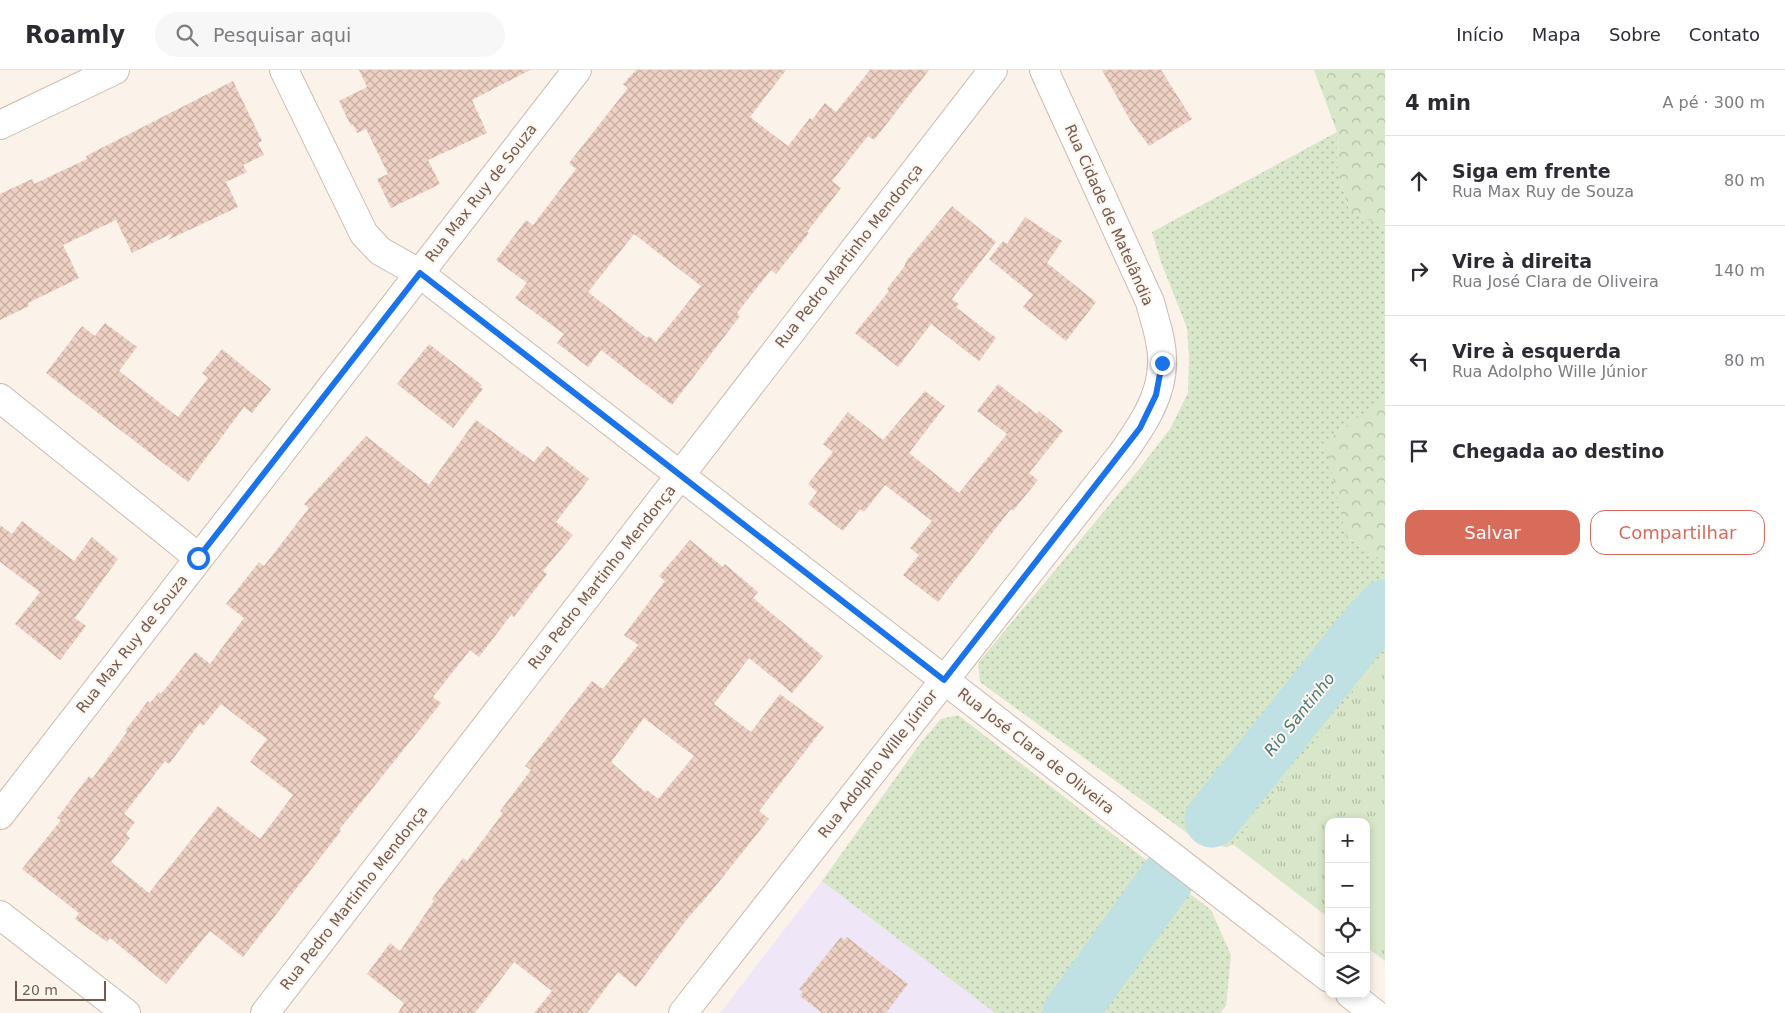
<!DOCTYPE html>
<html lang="pt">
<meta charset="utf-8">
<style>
:root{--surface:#fff;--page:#f7f7f7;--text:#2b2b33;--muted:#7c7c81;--line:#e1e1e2;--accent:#d96b5b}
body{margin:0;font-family:"DejaVu Sans",sans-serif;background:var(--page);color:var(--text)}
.controls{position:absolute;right:15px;bottom:15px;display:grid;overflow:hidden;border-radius:10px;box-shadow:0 2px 8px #0003}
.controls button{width:45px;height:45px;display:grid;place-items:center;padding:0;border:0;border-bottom:1px solid var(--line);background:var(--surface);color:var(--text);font:25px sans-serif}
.scale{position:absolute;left:15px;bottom:12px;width:91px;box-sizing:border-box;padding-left:5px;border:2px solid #73594f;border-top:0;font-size:14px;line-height:18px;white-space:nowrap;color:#73594f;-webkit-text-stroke:4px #fdf7f0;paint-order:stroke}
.stop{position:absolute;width:15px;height:15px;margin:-11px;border:4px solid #1a73e8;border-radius:50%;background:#fff}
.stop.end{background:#1a73e8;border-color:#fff;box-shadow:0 1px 5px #0008}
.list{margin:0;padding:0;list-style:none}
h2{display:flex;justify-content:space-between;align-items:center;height:65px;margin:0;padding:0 20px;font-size:21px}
h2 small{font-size:16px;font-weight:400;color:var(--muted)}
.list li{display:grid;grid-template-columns:32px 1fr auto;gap:15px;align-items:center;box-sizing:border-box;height:90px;padding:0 20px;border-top:1px solid var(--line)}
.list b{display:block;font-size:19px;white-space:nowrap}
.list p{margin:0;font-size:16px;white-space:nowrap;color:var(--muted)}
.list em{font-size:16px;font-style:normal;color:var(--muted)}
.actions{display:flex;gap:10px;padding:15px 20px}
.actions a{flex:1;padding:11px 0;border:1px solid var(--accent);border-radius:15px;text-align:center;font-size:18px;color:var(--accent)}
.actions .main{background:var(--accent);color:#fff}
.icon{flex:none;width:28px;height:28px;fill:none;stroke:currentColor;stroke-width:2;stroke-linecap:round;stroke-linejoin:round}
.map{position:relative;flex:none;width:1385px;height:943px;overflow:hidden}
header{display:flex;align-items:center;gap:30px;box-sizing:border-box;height:70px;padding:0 25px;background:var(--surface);border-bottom:1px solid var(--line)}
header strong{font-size:24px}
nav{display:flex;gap:28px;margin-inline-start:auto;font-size:18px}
.search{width:350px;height:45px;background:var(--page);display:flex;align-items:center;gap:12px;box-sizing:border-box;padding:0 18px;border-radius:28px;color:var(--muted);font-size:19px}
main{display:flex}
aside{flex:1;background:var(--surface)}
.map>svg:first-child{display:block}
</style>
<header>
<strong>Roamly</strong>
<div class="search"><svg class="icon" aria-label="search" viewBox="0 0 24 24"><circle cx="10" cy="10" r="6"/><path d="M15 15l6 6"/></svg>Pesquisar aqui</div>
<nav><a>Início</a><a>Mapa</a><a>Sobre</a><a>Contato</a></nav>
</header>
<main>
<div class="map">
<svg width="1385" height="943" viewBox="0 0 1385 943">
<defs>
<pattern id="grass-dots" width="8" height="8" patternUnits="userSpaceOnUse" patternTransform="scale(1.25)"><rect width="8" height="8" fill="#d8e7c9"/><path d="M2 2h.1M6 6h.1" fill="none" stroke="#b4bea6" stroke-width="1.8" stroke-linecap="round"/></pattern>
<pattern id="forest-crowns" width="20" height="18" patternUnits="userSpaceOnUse" patternTransform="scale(1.25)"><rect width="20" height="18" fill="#d8e7c9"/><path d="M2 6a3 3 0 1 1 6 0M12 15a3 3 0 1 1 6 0" fill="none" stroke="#b4bea6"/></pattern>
<pattern id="park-tufts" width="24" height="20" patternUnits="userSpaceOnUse" patternTransform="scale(1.25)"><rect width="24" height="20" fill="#d8e7c9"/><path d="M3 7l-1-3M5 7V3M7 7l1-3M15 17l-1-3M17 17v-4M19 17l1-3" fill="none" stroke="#b4bea6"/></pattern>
<pattern id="building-cross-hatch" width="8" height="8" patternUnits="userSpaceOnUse" patternTransform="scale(1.25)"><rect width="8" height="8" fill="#eed1c4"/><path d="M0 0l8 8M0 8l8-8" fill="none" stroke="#c5ada2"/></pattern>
</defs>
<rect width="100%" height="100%" fill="#fbf2ea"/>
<path fill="#efe6f7" d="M822,811l173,132h-275z"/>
<path fill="url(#grass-dots)" d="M1337,62l1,40 11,38 36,18v169l-18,14 -21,126 39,25v90l-151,193 -8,2 -28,-6 -218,-159 -2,-19 162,-195 30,-39 18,-36 1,-36 -2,-29 -26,-66 -9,-30z
M958,645l253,195 20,45 -5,51 -6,7h-225l-173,-132 100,-140 19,-22z"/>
<path fill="url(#forest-crowns)" d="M1314,0h71v158l-36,-18 -11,-38 -1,-40z
M1385,327v165l-39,-25 -21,-95z"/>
<path fill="url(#park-tufts)" d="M1385,582v309l-19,-14v-125h-37v96l-95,-73z"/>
<path fill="#d8e7c9" d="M1385,739v142l-19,-14v-103z"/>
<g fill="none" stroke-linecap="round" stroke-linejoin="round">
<path stroke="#bfe1e3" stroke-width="55" d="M1212,750l146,-183 27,-30
M1070,943l98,-136"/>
</g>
<path fill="url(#building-cross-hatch)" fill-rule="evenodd" d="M359,0h171l-58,30 15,33 -59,27 12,24 -49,24 -14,-29 11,-5 -22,-45 -9,4 -4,-9 -2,2 -12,-25 28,-14z
M636,0h150l-36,47 38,29 22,-28 2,2 13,-17 11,9 34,-42h59l-55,70 -6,-4 -36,45 9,7 -34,44 2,1 -33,41 -5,-4 -34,43 3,3 -68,89 -71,-55 -13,17 -31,-24 7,-9 -49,-36 12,-15 -31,-23 30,-40 7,5 43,-56 -7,-6 59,-75 -5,-4zM634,164l67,52 -45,56 -7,-6 -2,2 -59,-46z
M1102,0h59l31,49 -43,27 -19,-26z
M233,11l29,60 -4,2 6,12 -21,10 4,7 -21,10 12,25 -70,33 5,-7 -41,20 -16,-33 -53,25 16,33 -51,25 1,3 -29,14v-126l32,-15 2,5 53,-25 -1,-3z
M952,136l44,36 -44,57 7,5 -3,3 40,31 -17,23 -48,-37 -33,43 -43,-34 34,-42 -2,-2 17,-22 3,-7z
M1025,147l37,24 -15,22 49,39 -30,39 -43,-34 10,-12 -44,-36 14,-18 4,3z
M105,253l32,24 -18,24 59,46 30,-39 -6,-5 20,-24 49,40 -19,24 -8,-6 -56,75 -142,-109 36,-47 13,10z
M429,274l53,41 -2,2 3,2 -30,39 -56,-44z
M998,314l39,30 2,-3 24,20 -34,42 9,7 -25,31 -2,-2 -73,93 -35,-27 16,-20 -9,-7 22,-27 -47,-36 -21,27 -4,-3 -17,22 -35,-27 9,-12 -9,-8 25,-32 -10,-8 25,-32 35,28 42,-49 20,15 -36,47 50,40 48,-59 -30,-23z
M476,350l58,42 13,-16 42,33 -33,43 17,13 -30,36 4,3 -33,43 -3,-2 -32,42 -9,-7 -37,47 8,6 -102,127 2,1 -98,126 -33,-26 -44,53 -56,-46 -3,4 -32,-23 4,-6 -57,-44 39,-49 -4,-2 32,-42 3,3 35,-47 -2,-1 23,-30 2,2 9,-11 2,2 34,-42 15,12 34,-46 -18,-14 33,-42 5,4 45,-58 -5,-4 62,-68 63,49zM221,634l46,35 -17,23 43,33 -33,44 -42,-33 -69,87 -38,-31 19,-24 -4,-4 9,-12 -11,-8 41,-53 4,3 31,-41 3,3z
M22,451l52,40 18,-24 26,22 -43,59 11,8 -26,34 -45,-36 25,-32 -40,-30v-37l12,9z
M690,470l33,27 2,-3 33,28 -5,6 70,58 -31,37 -43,-35 -35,46 37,28 29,-38 44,33 -65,84 10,8 -59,74 -23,26 -51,68 -18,-15 -31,41h-53l18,-22 -38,-29 -39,51h-77l6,-10 -37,-29 23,-31 10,8 34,-50 -2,-2 31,-41 4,3 36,-48 -3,-2 31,-41 -6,-4 67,-85 11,8 35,-44 -14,-10 41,-54 -6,-5zM644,648l50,38 -36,43 -11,-9 -2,2 -34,-30z
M841,867l3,3 3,-3 61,47 -22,29h-64l-22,-17 3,-4 -4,-3z"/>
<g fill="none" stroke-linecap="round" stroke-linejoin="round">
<defs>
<path id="minor" d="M284,0l80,164 16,17 39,22 910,705
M0,55l115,-55
M0,328l199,160
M0,745l577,-745
M0,845l126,98
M1350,924l24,19
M265,943l728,-943
M683,943l439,-559c19,-27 40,-57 40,-91 1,-20 -7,-41 -12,-61l-106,-232"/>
</defs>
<use href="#minor" stroke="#ccbab0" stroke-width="30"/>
<use href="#minor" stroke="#fff" stroke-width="28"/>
</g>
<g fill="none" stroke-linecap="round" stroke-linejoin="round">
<path stroke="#1a73e8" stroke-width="6" d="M198,488l222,-285 524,407 196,-252 16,-33 6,-32"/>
</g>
<g text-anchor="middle" stroke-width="4" stroke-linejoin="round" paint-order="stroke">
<g font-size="15" fill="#73594f" stroke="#fdf7f0">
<text transform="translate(481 123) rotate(-52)" y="5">Rua Max Ruy de Souza</text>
<text transform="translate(1109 145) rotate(66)" y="5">Rua Cidade de Matelândia</text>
<text transform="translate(849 186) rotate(-52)" y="5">Rua Pedro Martinho Mendonça</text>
<text transform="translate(602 507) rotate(-52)" y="5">Rua Pedro Martinho Mendonça</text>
<text transform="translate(132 574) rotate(-52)" y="5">Rua Max Ruy de Souza</text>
<text transform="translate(1036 681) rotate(38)" y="5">Rua José Clara de Oliveira</text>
<text transform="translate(878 694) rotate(-52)" y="5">Rua Adolpho Wille Júnior</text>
<text transform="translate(354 828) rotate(-52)" y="5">Rua Pedro Martinho Mendonça</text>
</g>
<g font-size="16" font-style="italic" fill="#47797d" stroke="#fdf7f0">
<text transform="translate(1299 644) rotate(-51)" y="6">Rio Santinho</text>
</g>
</g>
</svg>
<div class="controls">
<button>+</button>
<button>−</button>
<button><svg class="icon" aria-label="locate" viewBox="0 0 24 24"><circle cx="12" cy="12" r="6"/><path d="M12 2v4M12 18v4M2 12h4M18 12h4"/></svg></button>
<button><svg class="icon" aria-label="layers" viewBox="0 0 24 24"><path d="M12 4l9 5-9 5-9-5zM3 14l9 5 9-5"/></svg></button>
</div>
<div class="scale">20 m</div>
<div class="stop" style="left:198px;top:488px"></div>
<div class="stop end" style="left:1162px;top:293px"></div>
</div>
<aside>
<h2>4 min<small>A pé · 300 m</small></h2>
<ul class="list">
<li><svg class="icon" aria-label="ahead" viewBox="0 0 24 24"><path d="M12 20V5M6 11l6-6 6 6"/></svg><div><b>Siga em frente</b><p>Rua Max Ruy de Souza</p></div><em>80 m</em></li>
<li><svg class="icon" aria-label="right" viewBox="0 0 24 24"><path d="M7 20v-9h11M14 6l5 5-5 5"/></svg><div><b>Vire à direita</b><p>Rua José Clara de Oliveira</p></div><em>140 m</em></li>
<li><svg class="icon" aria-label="left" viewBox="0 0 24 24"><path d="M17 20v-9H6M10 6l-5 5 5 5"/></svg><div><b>Vire à esquerda</b><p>Rua Adolpho Wille Júnior</p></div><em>80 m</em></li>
<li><svg class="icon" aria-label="arrive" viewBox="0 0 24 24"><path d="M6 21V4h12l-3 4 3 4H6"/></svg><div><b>Chegada ao destino</b></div></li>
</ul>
<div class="actions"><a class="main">Salvar</a><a>Compartilhar</a></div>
</aside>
</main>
